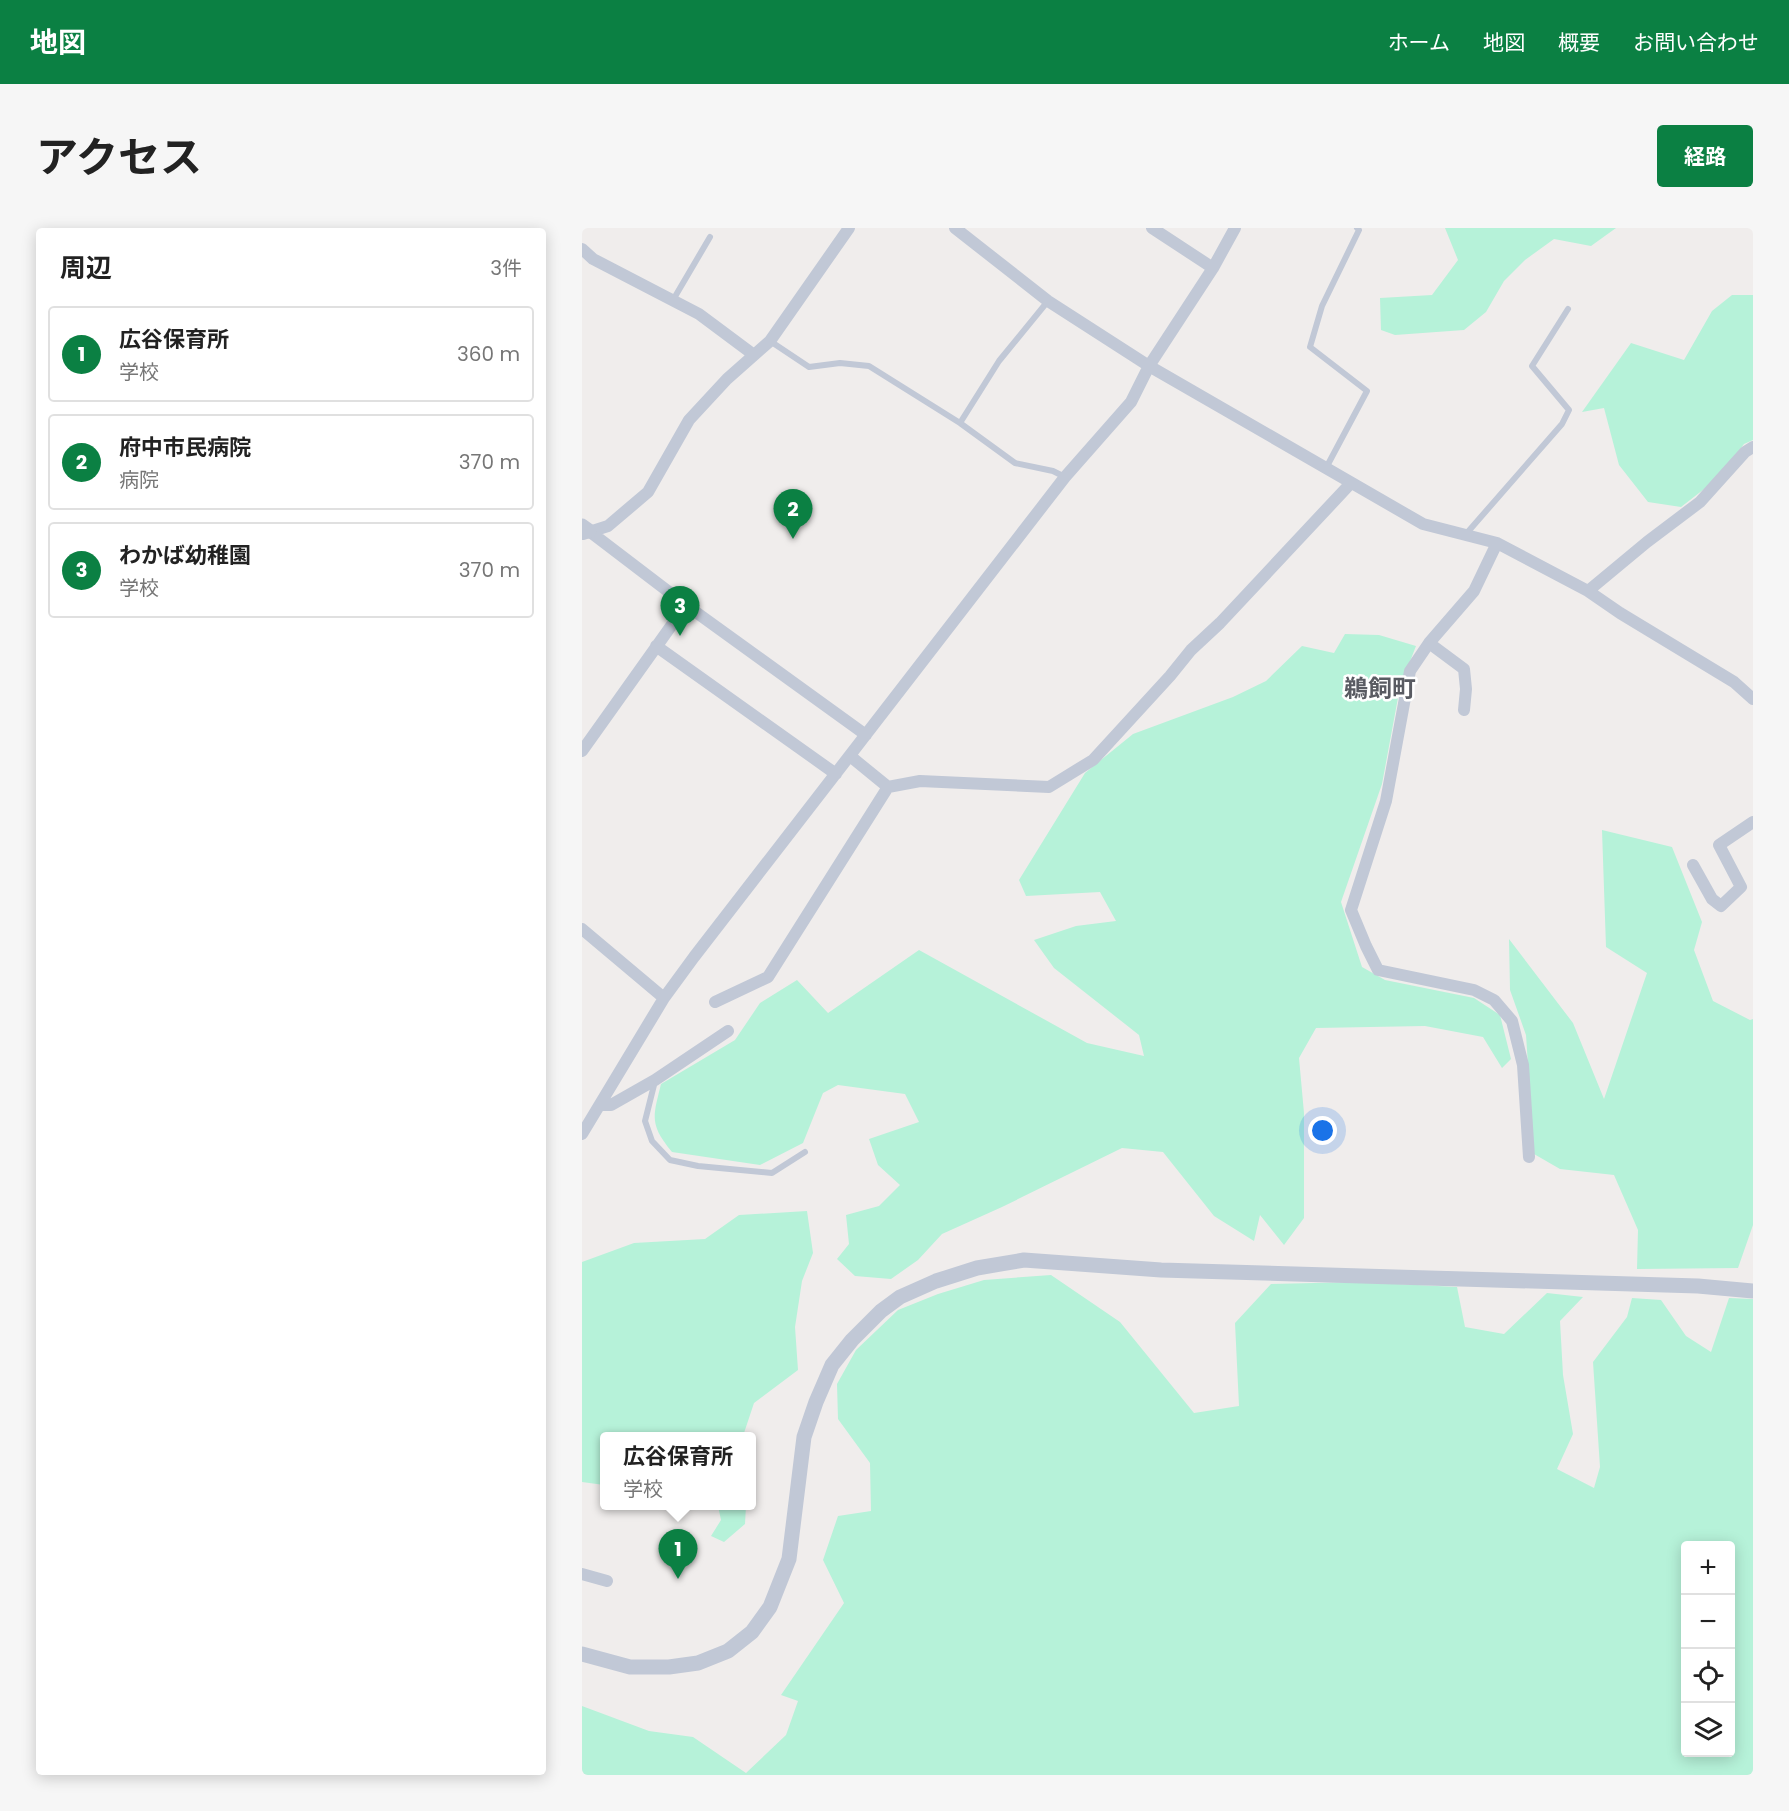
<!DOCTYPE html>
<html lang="ja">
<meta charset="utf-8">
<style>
:root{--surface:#fff;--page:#f6f6f6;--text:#222;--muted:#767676;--line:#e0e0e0;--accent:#0b8043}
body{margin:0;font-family:Poppins,"Noto Sans JP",sans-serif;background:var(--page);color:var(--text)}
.controls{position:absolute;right:18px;bottom:18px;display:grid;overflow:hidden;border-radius:6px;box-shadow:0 3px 15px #0003}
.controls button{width:54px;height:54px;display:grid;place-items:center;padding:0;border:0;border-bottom:2px solid var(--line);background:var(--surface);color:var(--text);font:30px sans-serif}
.you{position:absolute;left:741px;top:903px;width:21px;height:21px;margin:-15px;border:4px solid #fff;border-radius:50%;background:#1a73e8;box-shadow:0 0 0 9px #1a73e833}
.badge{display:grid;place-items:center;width:39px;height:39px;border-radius:50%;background:var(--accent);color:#fff;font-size:20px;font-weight:700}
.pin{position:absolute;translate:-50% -50px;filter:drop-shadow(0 2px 3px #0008)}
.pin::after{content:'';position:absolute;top:32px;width:21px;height:18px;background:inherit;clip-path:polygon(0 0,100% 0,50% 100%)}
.popup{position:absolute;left:18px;top:1204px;width:156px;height:78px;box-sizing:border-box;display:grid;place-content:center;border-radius:6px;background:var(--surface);filter:drop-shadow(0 2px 4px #0005);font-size:20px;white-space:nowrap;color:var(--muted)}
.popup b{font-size:22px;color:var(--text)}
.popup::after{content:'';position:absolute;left:50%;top:100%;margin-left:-12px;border:12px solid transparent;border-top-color:var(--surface)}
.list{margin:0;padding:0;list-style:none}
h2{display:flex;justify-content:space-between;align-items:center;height:78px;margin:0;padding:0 24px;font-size:26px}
h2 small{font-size:20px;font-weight:400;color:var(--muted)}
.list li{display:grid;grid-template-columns:39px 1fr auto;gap:18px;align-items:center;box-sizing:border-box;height:96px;margin:0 12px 12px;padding:0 12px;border:2px solid var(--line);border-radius:6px}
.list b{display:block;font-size:22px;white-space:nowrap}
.list p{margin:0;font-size:20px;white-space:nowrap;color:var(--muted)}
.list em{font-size:20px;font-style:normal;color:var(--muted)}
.icon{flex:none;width:33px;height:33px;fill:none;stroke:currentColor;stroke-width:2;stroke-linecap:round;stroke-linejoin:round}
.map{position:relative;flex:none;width:1171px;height:1547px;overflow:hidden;border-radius:6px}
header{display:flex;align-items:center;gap:36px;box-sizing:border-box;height:84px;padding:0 30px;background:var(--accent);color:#fff}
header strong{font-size:28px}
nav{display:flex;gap:33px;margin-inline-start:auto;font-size:21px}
.intro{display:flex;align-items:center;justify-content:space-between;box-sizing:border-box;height:144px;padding:0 36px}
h1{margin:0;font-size:42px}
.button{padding:15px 27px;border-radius:6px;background:var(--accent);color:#fff;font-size:21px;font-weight:700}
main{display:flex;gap:36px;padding:0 36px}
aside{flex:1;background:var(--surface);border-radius:6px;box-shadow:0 3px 15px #0003}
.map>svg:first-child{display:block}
</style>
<header>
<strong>地図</strong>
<nav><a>ホーム</a><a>地図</a><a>概要</a><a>お問い合わせ</a></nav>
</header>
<div class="intro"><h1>アクセス</h1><a class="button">経路</a></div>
<main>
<aside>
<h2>周辺<small>3件</small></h2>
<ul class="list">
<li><span class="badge">1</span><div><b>広谷保育所</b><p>学校</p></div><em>360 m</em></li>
<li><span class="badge">2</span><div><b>府中市民病院</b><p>病院</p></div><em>370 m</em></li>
<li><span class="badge">3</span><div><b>わかば幼稚園</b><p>学校</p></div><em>370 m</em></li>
</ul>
</aside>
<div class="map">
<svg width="1171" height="1547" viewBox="0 0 1171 1547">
<rect width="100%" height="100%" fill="#f0edec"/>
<path fill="#b6f2d9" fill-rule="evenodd" d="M863,0h171l-25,18 -37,-7 -29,21 -21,21 -18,31 -22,18 -69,5 -14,-5 -1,-32 52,-3 26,-35z
M1150,67h21v145l-9,4 -27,35 -36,28 -33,-5 -29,-37 -15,-57 -22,4 49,-69 53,17 28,-49z
M763,406l34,1 37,11 -16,41 -18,97 -41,118 21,65 23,13 89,18 26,17 11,44 -9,9 -19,-31 -58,-11 -109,2 -17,30 5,55v105l-20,27 -24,-30 -6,26 -40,-25 -51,-64 -41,-4 -120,59 -60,27 -24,26 -27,19 -36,-3 -18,-17 12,-15 -3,-29 33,-9 21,-21 -22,-20 -9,-26 50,-17 -14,-28 -67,-9 -15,8 -20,50 -43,22 -88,-13c-23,-28 -19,-35 -11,-68l74,-44 25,-37 37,-23 31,33 91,-63 168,93 57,13 -5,-21 -85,-67 -20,-28 42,-14 40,-5 -16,-29 -74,4 -7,-16 66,-107 48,-39 100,-37 33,-16 36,-35 32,7z
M1020,602l70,17 30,75 -8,28 19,51 37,19 3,-1v206l-15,43 -101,1 1,-39 -24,-55 -54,-6 -26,-15 -8,-119 -16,-45 -1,-51 64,84 31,76 43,-126 -41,-26z
M225,983l6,42 -11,28 -7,46 3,43 -44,33 -11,33h-139v49l-22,-3v-220l52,-19 71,-4 34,-24z
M469,1047l69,47 74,91 45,-7 -4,-83 36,-39 86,-2 100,5 8,40 39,7 43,-41 36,4 -23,24 3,54 10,59 -16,35 37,19 6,-21 -7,-105 34,-45 5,-19 29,2 25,36 25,16 18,-54 24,1v476h-1171v-69l67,25 44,6 53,36 40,-38 12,-34 -17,-6 63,-92 -21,-43 15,-44 33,-5 -1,-48 -32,-44 -1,-35 19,-34 42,-40 40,-16 46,-14zM1104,1318h44v206h-44z
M136,1278h28l-1,18 -21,18 -13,-6 10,-16z"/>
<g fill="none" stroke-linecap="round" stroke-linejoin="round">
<path stroke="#c1c8d6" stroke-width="6" d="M91,72l37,-63
M188,113l39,26 31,-4 29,3 91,57 55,40 38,8 12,6
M378,195l39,-62 49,-60
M744,240l41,-77 -57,-44 12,-41 37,-76 -2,-2
M884,306l96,-110 7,-14 -37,-44 36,-57
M73,853l-10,40 7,20 18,19 28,6 74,7 33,-21"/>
<path stroke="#c1c8d6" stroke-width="12" d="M373,0l93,73 101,65 274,158 74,19 91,48 32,22 114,69 19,17
M570,0l61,40
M0,21l11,10 106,55 55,41
M7,303l97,74 180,130
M1,306l25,-8 40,-34 41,-72 38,-41 43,-38 79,-113
M915,315l-23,48 -45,52 -19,28 -24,130 -35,109 15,36 12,24 96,20 20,10 18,21 11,44 6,92
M1006,363l59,-49 53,-40 45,-50 8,-5
M847,415l35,26 2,20 -2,21
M74,418l180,128
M0,523l104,-146
M268,528l38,31
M1111,637l19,34 9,7 20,-19 -22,-42 34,-23
M0,701l82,69
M133,774l53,-25 120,-190 32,-6 129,6 44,-27 77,-84 21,-26 29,-27 131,-140
M19,877h10l44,-25 73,-49
M0,906l82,-136 30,-41 371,-480 66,-75 18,-36 64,-98 22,-40
M0,1346l25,7"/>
<path stroke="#c1c8d6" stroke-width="15" d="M0,298l7,5
M0,1426l48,13h39l29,-4 30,-12 24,-19 18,-25 19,-48 15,-122 12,-35 16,-37 20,-25 29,-29 19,-14 36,-16 41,-13 47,-8 137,10 537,16 55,5"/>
</g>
<g text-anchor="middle" stroke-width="5" stroke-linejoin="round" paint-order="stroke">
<g font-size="24" font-weight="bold" fill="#595b62" stroke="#fff">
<text x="798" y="469">鵜飼町</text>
</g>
</g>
</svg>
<div class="controls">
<button>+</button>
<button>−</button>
<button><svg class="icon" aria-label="locate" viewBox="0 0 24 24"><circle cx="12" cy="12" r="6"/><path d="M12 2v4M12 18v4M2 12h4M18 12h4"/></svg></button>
<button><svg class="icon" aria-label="layers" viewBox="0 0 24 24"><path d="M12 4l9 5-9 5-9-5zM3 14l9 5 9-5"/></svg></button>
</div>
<div class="you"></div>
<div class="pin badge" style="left:96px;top:1351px">1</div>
<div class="popup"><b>広谷保育所</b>学校</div>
<div class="pin badge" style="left:211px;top:311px">2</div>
<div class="pin badge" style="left:98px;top:408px">3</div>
</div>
</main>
